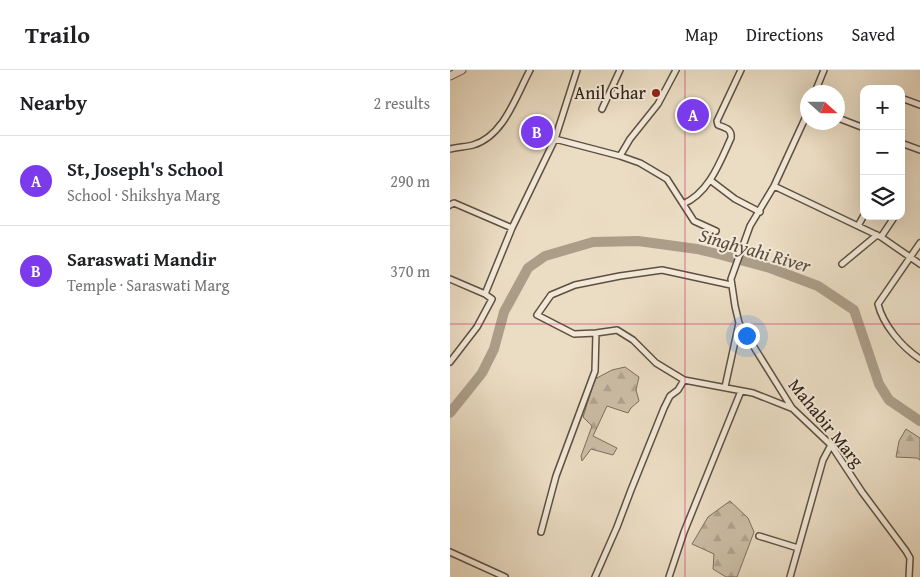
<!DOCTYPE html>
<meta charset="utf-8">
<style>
:root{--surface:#fff;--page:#f6f6f6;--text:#202124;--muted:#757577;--line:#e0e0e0;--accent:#7c3aed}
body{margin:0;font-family:"Gentium Book Plus",serif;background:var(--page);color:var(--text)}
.controls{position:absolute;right:15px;top:15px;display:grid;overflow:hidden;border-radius:10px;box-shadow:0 5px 20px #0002}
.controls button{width:45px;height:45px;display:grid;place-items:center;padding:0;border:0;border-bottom:1px solid var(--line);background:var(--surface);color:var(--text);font:25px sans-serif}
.compass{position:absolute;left:350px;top:15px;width:45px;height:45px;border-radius:50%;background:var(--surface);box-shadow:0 5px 20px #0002;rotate:111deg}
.you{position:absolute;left:296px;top:265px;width:18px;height:18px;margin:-12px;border:4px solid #fff;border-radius:50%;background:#1a73e8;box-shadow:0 0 0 8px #1a73e833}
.badge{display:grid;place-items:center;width:32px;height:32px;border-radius:50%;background:var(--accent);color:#fff;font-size:16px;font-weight:700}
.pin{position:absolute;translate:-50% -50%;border:2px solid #fff;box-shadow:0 1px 5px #0006}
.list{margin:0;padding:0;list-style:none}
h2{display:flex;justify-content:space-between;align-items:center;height:65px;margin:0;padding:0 20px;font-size:21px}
h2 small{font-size:16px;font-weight:400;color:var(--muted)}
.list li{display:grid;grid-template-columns:32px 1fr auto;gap:15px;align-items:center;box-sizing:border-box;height:90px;padding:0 20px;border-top:1px solid var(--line)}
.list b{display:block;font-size:19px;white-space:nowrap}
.list p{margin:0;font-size:16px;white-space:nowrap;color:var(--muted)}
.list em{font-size:16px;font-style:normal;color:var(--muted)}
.icon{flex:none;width:28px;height:28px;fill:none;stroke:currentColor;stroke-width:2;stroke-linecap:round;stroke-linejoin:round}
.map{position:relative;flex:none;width:470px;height:507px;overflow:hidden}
header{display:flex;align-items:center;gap:30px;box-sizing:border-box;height:70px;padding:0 25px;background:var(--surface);border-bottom:1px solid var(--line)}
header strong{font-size:24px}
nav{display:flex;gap:28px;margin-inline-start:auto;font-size:18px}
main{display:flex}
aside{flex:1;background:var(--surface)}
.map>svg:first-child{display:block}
</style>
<header>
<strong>Trailo</strong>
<nav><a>Map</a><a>Directions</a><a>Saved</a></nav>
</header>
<main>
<aside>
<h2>Nearby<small>2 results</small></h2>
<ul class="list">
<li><span class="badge">A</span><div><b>St, Joseph's School</b><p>School · Shikshya Marg</p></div><em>290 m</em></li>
<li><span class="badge">B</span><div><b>Saraswati Mandir</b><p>Temple · Saraswati Marg</p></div><em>370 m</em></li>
</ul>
</aside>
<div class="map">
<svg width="470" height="507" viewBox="0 0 470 507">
<defs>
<pattern id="forest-firs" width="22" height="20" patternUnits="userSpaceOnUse" patternTransform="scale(1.25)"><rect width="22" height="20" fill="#cbbda6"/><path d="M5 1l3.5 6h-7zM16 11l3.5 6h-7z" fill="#afa28e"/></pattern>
</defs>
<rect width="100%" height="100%" fill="#ebddc4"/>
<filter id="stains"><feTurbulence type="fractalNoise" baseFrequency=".004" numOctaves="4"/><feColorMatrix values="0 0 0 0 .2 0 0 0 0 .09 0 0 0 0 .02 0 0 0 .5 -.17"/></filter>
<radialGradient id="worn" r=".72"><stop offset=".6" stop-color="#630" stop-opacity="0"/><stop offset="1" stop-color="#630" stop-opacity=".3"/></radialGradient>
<path fill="url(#forest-firs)" stroke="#7d6f5e" d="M175,297l14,10 -3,13 3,11 -8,7 -3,5 -21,-7 -14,30 24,12 -4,7 -22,-6 -9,12 -1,-5 11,-30 -9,-9 12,-38 17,-9z
M456,359l14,9v22l-3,-2 -21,-1 3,-16z
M280,431l18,17 6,14 -17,45h-11l-13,-8 1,-15 -22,-10 16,-27z"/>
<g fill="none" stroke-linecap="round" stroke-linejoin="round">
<path stroke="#ab9d88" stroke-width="10" d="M0,343l32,-40 12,-24 10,-37 24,-44 17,-12 48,-14 45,-1 59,8 21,5 52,14 48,18 36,24 25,74 10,16 31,21"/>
<defs>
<path id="minor" d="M365,22l9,-22
M451,28l19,7
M152,39l18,-39
M358,42l-34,74 -24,40 -19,53 4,27 4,17 53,85 39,37 31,47 44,59 4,7 -1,19
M388,48l26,10
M105,69l65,17 20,7 27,16 27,42 22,10
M451,73l19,7
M0,79c7,-2 16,-2 23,-4 31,-9 43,-49 57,-75
M170,86l10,-17 28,-35 18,-34
M260,110l25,19 25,13
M324,116l107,51 39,27
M233,134c26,-11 37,-42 48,-66 1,-9 -5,-10 -13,-13l-1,-4 24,-51
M0,135l4,-2 58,25
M408,156l6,-11
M431,167l14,-21
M470,173l-42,61c5,21 24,43 42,55
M392,194l35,-29
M0,209l35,15 7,5 -15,28 -27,35
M281,215l-69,-15 -42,6 -45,9 -24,10 -14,20 37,19 22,-1 21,-3 16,10 23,23 28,17 69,13 38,15
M35,224l27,-66 43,-89 22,-69
M275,317l14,-64
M91,462l15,-56 39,-105 1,-38
M309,466l39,12
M0,482l55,25
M145,507l22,-50 14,-37 33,-82 6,-12 8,-6 6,-10
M219,507l15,-45 57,-141
M340,507l33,-117 8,-15"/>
<path id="tertiary" d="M0,6l12,-6"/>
</defs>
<use href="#minor" stroke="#5e5041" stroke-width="8"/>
<use href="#tertiary" stroke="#5e5041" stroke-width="9"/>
<use href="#minor" stroke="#f2e9d9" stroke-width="5"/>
<use href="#tertiary" stroke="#f2e9d9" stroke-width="7"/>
</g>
<path fill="none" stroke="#c2185b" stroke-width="1" stroke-opacity="0.55" d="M235,0v507M0,254h470"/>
<circle fill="#8f2418" stroke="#f2e9d9" stroke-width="2" cx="206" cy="23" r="5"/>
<g text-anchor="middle" stroke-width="4" stroke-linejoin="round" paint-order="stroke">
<g font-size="18" fill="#2f2115" stroke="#f2e9d9" text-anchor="end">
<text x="196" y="29">Anil Ghar</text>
</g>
<g font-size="18" fill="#2f2115" stroke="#f2e9d9">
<text transform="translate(376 353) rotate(51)" y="6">Mahabir Marg</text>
</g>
<g font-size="19" font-style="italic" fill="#5a4c3d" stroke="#f2e9d9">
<text transform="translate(305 180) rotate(16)" y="7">Singhyahi River</text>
</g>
</g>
<rect width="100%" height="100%" filter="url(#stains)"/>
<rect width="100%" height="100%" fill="url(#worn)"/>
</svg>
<div class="controls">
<button>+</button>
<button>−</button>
<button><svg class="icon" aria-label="layers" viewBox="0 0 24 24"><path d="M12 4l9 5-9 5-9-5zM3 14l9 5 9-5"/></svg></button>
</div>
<svg class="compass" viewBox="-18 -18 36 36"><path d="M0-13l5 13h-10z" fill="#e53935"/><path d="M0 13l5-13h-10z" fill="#757577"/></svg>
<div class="you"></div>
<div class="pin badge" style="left:243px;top:45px">A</div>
<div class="pin badge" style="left:87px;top:62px">B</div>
</div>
</main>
